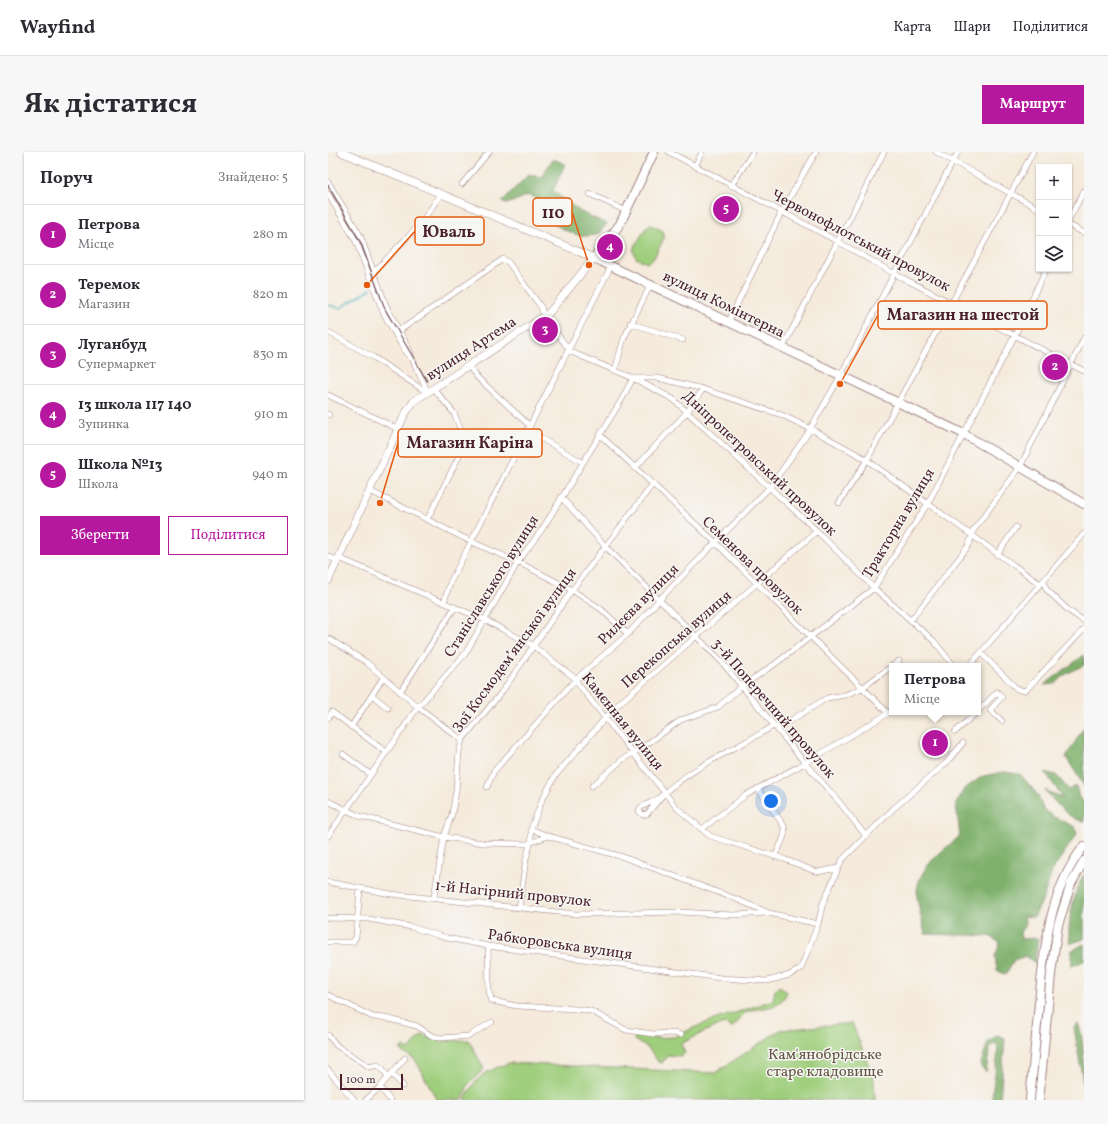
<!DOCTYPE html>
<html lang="uk">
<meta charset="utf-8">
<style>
:root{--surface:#fff;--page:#f7f7f7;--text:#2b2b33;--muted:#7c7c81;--line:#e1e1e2;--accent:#b5179e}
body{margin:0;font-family:Vollkorn,serif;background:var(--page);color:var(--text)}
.controls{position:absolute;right:12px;top:12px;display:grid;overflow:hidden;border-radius:0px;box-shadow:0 1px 3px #0004}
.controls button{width:36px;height:36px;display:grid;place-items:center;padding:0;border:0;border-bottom:1px solid var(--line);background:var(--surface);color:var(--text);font:20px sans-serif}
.scale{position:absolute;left:12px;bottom:10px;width:63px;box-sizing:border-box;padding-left:4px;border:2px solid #4a1f2b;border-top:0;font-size:11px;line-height:14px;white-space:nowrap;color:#4a1f2b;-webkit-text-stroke:3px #f6f6f2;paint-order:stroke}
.you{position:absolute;left:443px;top:649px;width:14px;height:14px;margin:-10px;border:3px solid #fff;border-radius:50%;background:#1a73e8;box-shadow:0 0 0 6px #1a73e833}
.badge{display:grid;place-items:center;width:26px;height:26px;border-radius:50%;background:var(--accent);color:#fff;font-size:13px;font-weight:700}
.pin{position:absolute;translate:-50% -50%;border:2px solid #fff;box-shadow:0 1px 4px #0006}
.popup{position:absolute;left:561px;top:511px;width:92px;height:52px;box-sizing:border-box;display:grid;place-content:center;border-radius:0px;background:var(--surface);filter:drop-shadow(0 1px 3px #0005);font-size:13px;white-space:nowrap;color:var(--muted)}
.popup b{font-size:15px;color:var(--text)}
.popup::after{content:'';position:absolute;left:50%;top:100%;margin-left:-8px;border:8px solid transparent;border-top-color:var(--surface)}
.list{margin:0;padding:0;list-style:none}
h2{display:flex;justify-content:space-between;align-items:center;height:52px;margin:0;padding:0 16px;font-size:17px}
h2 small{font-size:13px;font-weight:400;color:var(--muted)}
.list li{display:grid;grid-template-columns:26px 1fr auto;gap:12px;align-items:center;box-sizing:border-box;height:60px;padding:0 16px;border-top:1px solid var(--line)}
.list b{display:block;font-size:15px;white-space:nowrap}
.list p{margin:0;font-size:13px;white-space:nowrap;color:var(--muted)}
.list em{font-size:13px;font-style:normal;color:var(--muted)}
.actions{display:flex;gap:8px;padding:12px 16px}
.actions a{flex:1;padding:9px 0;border:1px solid var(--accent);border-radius:0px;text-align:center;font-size:14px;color:var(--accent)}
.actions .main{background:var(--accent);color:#fff}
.icon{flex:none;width:22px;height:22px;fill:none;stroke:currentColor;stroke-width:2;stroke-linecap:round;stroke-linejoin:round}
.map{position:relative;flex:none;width:756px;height:948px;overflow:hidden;border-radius:0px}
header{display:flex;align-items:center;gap:24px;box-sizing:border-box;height:56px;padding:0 20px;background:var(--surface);border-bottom:1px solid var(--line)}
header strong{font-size:19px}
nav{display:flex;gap:22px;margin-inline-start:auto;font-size:14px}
.intro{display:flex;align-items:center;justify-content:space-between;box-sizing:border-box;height:96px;padding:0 24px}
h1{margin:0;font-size:28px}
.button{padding:10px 18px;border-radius:0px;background:var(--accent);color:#fff;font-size:14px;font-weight:700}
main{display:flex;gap:24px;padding:0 24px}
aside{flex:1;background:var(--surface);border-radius:0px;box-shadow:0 1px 3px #0004}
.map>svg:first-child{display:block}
</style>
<header>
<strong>Wayfind</strong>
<nav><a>Карта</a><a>Шари</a><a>Поділитися</a></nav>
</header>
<div class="intro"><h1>Як дістатися</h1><a class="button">Маршрут</a></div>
<main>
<aside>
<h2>Поруч<small>Знайдено: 5</small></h2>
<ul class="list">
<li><span class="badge">1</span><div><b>Петрова</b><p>Місце</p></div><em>280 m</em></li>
<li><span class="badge">2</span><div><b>Теремок</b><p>Магазин</p></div><em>820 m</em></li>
<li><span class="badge">3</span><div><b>Луганбуд</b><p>Супермаркет</p></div><em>830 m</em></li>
<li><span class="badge">4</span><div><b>13 школа 117 140</b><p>Зупинка</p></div><em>910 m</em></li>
<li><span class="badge">5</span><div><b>Школа №13</b><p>Школа</p></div><em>940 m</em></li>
</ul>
<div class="actions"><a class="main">Зберегти</a><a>Поділитися</a></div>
</aside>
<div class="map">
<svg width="756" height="948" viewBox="0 0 756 948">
<rect width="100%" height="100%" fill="#f6f6f2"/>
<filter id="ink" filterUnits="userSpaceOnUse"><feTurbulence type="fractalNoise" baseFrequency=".025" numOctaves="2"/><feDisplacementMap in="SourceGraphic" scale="8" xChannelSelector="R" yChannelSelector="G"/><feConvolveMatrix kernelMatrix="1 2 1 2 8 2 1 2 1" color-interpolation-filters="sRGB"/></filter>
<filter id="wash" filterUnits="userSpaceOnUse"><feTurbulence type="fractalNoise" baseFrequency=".012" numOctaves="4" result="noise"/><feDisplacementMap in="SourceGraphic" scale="16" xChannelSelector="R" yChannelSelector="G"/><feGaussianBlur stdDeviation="0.9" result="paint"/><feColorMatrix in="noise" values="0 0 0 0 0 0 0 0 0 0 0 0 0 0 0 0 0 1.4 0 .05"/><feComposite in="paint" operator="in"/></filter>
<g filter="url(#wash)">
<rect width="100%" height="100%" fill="#f5eadb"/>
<path fill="#9fce7c" stroke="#747654" d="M323,73l12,6 1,7 -10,20 -7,5 -11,-5 -3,-9 14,-23z
M452,834l7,6c-8,19 -22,14 -38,19 -9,3 -10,13 -18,17l-5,-4c-17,3 -30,13 -45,20l4,9 -5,3 -13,-1 -4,7 -4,1 -11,-15 -14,-8 2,-6 18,4 20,-1 28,-13 71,-24 2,-10z
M524,871l22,56 1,21h-410c11,-25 20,-28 44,-37l206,10 65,-43z
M94,883l19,6 28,-1 15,29 -16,16 -5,15h-26l-21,-39c-5,-5 -11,-6 -16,-12l3,-2 6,3z"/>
<path fill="#7fb16c" stroke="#64684c" d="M225,7l12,5 -12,27 28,21 26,12 -9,10c-16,6 -34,-3 -47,-12l3,-16 -25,-11 -22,9 -5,-3 26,-26 13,2z
M756,503v10l-18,9 -11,10 -11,1z
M756,575v59l-18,-29z
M676,620l16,2 18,21 5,14 9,7 23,11 2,7 -24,35 -11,32 -8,16 -10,-1 2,9 -6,7 1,7 17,-1 -3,25 -9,-7 -12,4 -9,15 -8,-5 -2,-14 5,-13 -10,-7 -65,-2c-2,-11 -9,-33 -8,-43 2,-25 26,-40 43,-55l-4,-32 8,-15 19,-13z
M717,620l11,3 13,15 7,-4 3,12 5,4v20c-17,-4 -28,-19 -39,-32l18,8z
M756,722v65l-15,5c2,-6 -1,-9 0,-15 1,-18 6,-39 15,-55z
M756,792v17l-12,5 -1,-15z
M750,872c6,10 6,50 6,65l-10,-62z
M670,883l7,3 -5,62h-8c0,-17 8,-43 5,-57l-7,3 -4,26 -6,-6 8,-24z"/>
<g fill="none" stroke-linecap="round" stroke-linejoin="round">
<path stroke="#3aaab6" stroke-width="1.5" d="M0,153l12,3 31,-19"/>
</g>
</g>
<g filter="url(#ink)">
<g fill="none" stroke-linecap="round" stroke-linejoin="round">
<defs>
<path id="street" d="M341,0l168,89 58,33 189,97
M608,0l103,57
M367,14l7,-14
M0,30l32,53 27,73 23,43c3,14 13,28 18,42
M134,32l27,-32
M403,34l22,-34
M0,42l28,47 28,73 22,39 5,5
M262,42l36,17
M741,67l15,-28
M741,73l15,8
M47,119l46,-48 20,-29
M401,169l53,-110 34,-59
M302,171l53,17
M71,179l104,-72 5,3 33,45 3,10 27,35 62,26 40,21 144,132 57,57 60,53 20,25
M0,180l45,25 55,36
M455,195l101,-195
M141,215l9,11 51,47
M287,218l9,-32 27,-54
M306,226h24l45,11 79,26 29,14 53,29 176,126
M0,243l70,34
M0,262l1,1
M199,278l55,32
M272,283l115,107 173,171
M308,315l51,-55 16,-23
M42,339l102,51 46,20 54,28 29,19 27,25
M233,345l44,49 116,115 84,102 35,40 25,32
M511,351l28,-43 166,-308
M99,368l40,-80 -4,-4 -9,-23 -20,-24
M669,403l19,-28
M0,404l9,5
M11,406l146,62 47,25 44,34 2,5 99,124 33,28 74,23 33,13 21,-4
M716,428l2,9 22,21 16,11
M116,450l6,-19 161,-317
M583,468l58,-75 4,-14 47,-64 64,-129
M0,486l38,24 52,45 44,33
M653,501l36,36 8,2 59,-62
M564,514l7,-5
M641,514l115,-132
M72,540l55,-85
M44,543l16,13
M650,559l19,-19 5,5 -12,13 12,11
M0,566l4,-6 54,40
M23,575l32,-49
M627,580l22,-20
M15,602l27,20
M264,634l31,-27 17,-10 41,-29 37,-13 24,-21 33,-22 99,-76 54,-85 87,-168 31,-66
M159,635l7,-16 82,-92 52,-45 31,-34 111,-113 36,-51 35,-61 117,-223
M430,637l26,37 1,6 -2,7 -8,18
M333,645l-14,17 -4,1 -4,-4 1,-3c6,-4 16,-7 21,-12 32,-30 77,-48 114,-71l5,2 47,-29 18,-3 17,-7 30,-22
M0,649l31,15 85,21 39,6 44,1 21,-8 75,21 113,42 33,14 49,11
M203,677l17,7
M374,677l44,-34 59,-32 87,-52
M0,684l90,-129 47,-53 53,-92 25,-34 79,-129 11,-21
M0,730l63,12 185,20 104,-2 53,3 34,-2
M106,745l10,-60 8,-23 4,-23 3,-39 3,-12 39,-47 71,-103 81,-106
M191,756l7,-49 5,-18v-12l11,-29 13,-24 58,-67 204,-178
M0,766l41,1 42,8 36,11 41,8 233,32 46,3 23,-6 11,-7 17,-44 5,-21 19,-43 51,-51 53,-46 17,-20
M0,790h25l3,-5 4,-48
M160,794l1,46 3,9 25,5 60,3 14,2 35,19 27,4 21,-1 7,2
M0,843l45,22 12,1 32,8 15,10 8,2 29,-2 23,-14
M0,883l9,11 33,21 7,-2 5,3 6,9
M0,918l26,30
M64,922l11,12
M52,935l10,13
M38,948l14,-13 25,-29"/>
<path id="secondary" d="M0,429l77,-167 9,-13 134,-87 46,-56 -253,-106"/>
<path id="primary" d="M326,0l-34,72 -26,34 368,175 122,71
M702,948c3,-32 6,-65 9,-97 5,-55 10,-112 45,-157
M711,948l12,-126 7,-49 13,-41 13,-23"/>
</defs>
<use href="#street" stroke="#a08483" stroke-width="6"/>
<use href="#secondary" stroke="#a08483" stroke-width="8"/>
<use href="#primary" stroke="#a08483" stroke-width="10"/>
<use href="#street" stroke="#fff" stroke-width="5"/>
<use href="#secondary" stroke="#fff" stroke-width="7"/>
<use href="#primary" stroke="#fff" stroke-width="8"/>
<path stroke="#4a1f2b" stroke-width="1" d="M0,33l33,58 24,66 42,72"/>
</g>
</g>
<g text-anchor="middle" stroke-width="3" stroke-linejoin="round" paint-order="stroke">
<g font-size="15" fill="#4a1f2b" stroke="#f6f6f2">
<text transform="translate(533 88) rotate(28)" y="5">Червонофлотський провулок</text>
<text transform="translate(396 152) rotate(26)" y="5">вулиця Комінтерна</text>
<text transform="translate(143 196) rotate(-33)" y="5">вулиця Артема</text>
<text transform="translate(432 311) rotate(43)" y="5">Дніпропетровський провулок</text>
<text transform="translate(570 371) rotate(-59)" y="5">Тракторна вулиця</text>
<text transform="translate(425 413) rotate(44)" y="5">Семенова провулок</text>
<text transform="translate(163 434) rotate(-58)" y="5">Станіславського вулиця</text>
<text transform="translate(310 452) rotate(-45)" y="5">Рилєєва вулиця</text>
<text transform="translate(348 487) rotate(-41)" y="5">Перекопська вулиця</text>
<text transform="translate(186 498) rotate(-54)" y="5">Зої Космодем’янської вулиця</text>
<text transform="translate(446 556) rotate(49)" y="5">3-й Поперечний провулок</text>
<text transform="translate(295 569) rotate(51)" y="5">Камєнная вулиця</text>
<text transform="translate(185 741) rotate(6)" y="5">1-й Нагірний провулок</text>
<text transform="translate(232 792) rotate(8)" y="5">Рабкоровська вулиця</text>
</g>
<g font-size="15" fill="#645443" stroke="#f6f6f2">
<text x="497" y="907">Кам'янобрідське<tspan x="497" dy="17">старе кладовище</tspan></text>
</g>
</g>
<path fill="none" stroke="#e8590c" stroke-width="1.5" d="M261 113L244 60M39 133L87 79M512 232L550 163M52 351L70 291"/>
<g fill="#e8590c" stroke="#f6f6f2" stroke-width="1.5">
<circle cx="261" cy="113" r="4"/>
<circle cx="39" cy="133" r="4"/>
<circle cx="512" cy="232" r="4"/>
<circle cx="52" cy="351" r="4"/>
</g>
<g fill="#f6f6f2" stroke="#e8590c" stroke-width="1.5">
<rect x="205" y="46" width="39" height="28" rx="4"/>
<rect x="87" y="65" width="69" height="28" rx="4"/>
<rect x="550" y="149" width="169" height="28" rx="4"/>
<rect x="70" y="277" width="144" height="28" rx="4"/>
</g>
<g font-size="16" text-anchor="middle" font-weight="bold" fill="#4a1f2b">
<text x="225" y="66">110</text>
<text x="121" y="85">Юваль</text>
<text x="635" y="168">Магазин на шестой</text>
<text x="142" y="296">Магазин Каріна</text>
</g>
</svg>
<div class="controls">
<button>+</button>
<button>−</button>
<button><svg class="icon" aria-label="layers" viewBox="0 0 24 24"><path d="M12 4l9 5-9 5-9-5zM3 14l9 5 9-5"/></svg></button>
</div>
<div class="scale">100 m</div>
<div class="you"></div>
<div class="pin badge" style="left:607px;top:591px">1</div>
<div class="popup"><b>Петрова</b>Місце</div>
<div class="pin badge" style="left:727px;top:215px">2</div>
<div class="pin badge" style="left:217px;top:178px">3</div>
<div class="pin badge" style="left:282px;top:95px">4</div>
<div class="pin badge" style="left:398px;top:57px">5</div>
</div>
</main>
